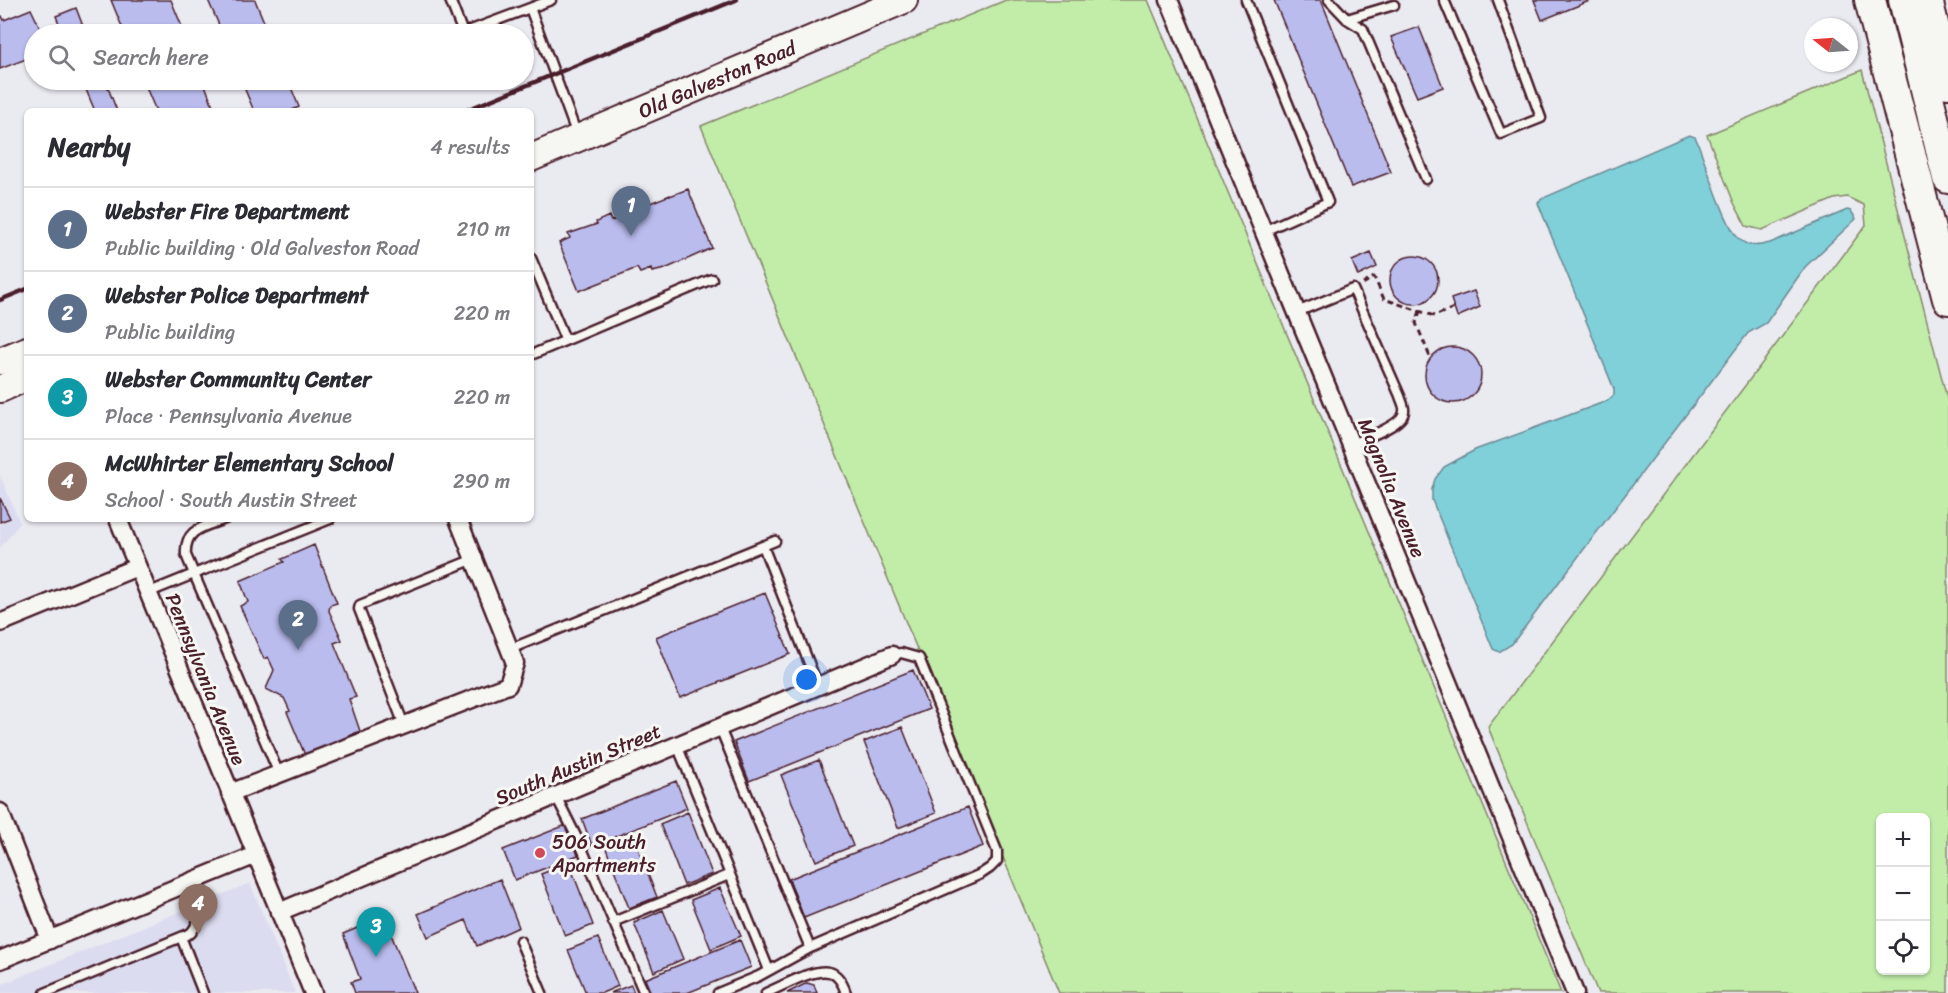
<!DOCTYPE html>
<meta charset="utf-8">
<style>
:root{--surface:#fff;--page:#f2f2f3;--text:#2b2b33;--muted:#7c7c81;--line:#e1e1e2;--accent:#d1495b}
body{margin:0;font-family:Sriracha,sans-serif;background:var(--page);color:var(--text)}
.controls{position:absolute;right:18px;bottom:18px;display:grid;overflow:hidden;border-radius:9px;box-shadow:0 2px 4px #0004}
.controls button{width:54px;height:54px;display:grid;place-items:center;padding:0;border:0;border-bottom:2px solid var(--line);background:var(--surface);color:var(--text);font:30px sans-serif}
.compass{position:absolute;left:1804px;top:18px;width:54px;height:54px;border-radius:50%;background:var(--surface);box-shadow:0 2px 4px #0004;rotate:287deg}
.you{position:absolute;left:807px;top:680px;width:21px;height:21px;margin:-15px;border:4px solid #fff;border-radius:50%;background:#1a73e8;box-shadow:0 0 0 9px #1a73e833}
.badge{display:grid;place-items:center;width:39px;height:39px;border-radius:50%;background:var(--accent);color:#fff;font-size:20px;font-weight:700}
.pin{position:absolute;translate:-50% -50px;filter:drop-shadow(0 2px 3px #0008)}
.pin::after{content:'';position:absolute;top:32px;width:21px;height:18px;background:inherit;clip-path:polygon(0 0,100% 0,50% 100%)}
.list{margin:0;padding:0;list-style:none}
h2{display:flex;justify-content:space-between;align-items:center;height:78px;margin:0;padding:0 24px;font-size:26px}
h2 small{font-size:20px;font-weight:400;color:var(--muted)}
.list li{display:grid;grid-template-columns:39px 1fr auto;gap:18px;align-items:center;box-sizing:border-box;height:84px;padding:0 24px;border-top:2px solid var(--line)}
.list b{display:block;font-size:22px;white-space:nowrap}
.list p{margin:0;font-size:20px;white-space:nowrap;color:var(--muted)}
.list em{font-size:20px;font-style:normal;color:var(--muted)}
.icon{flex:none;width:33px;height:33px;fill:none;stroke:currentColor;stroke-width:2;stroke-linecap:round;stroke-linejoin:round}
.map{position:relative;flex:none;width:1948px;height:993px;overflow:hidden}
.search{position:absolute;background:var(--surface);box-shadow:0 2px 4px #0004;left:24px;top:24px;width:510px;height:66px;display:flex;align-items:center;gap:15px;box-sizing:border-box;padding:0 21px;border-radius:33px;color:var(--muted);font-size:22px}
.panel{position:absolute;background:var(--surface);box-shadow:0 2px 4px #0004;left:24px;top:108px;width:510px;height:414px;border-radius:9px}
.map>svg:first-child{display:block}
</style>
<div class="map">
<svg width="1948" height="993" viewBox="0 0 1948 993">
<rect width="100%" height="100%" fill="#eaeaf1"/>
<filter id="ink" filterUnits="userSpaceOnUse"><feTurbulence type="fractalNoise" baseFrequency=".0167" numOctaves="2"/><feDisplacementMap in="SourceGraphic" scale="12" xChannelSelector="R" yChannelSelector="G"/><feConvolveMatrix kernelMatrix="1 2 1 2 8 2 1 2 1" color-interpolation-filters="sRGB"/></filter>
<g filter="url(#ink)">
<path fill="#dcdcf0" d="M0,475l20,48 -20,25z
M250,883l45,110h-295v-8z"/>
<path fill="#c1eda9" stroke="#86866a" stroke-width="1.5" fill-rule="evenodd" d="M1006,0h142l413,993h-502l-358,-867z
M1862,70l86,332v591h-350l-110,-266 378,-502 -2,-20 -17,-8 -13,2 -72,31 -16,-4 -12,-23 -27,-68zM1880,818h46v152h-46z"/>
<path fill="#7fd0d9" stroke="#6a8993" stroke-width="1.5" d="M1689,135l6,2 2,4c8,20 29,86 42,98 10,9 20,7 31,4l77,-33 4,1 5,8 -51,48 -39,56 -18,10 -236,311 -13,8 -6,-3 -61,-149v-11l3,-10 9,-12 31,-17 132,-49 7,-6v-6l-76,-186 3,-4z"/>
<path fill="#babcee" stroke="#4a1f2b" stroke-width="1.5" d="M111,0h60l14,34h-60z
M208,0h47l14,34h-46z
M1274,0h47l70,172 -40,15z
M1534,0h58l-50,20z
M76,8l10,26h-23l-7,-18z
M31,9l12,25h-9v22l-34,13v-52l2,-1 2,4z
M1419,27l24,60 -26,10 -26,-60z
M82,80h23l12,31h-22z
M143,80h60l12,31h-59z
M241,80h47l11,27 -9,4h-36z
M688,189l24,59 -47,21 -13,3 -1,-3 -11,4 -3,-5 -58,23 -20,-48 11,-5 -2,-4 29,-10 -1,-2 13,-6 2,5 30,-12 -1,-2 30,-12v1z
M1371,253l6,14 -19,9 -6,-15z
M1390 280a24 24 0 1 1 48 0a24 24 0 1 1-48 0Z
M1474,291l6,16 -23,10 -6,-18z
M1425 375a28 28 0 1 1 56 0a28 28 0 1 1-56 0Z
M0,498l10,20 -10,4z
M314,545l23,58 -7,2 -1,6 13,29 -8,3 22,54 -7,2 11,32 -55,24 -18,-43 3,-1 -6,-13 -18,-9 8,-19 -6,-13 -4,2 -24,-53 8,-4 -8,-21 44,-19 -2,-3z
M765,593l25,61 -110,44 -24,-61z
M913,670l16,39 -180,72 -15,-39z
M902,727l34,86 -38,15 -34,-86z
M819,760l34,86 -37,15 -35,-86z
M676,781l11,27 -95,38 -10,-27z
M968,807l15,39 -179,72 -15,-39z
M688,812l24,62 -28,11 -24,-61z
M566,825l12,30 -63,25 -12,-30z
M633,836l24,61 -28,11 -24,-62z
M569,863l24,62 -28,11 -24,-62z
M500,879l19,48 -42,19 -11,-26 -38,17 -10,-23z
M720,888l21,48 -30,13 -20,-49z
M663,910l20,49 -29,13 -20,-49z
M384,917l31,76h-60l-4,-11 9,-3 -17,-45z
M598,938l20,48 -16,7h-16l-18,-43z
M740,940l11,27 -64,26h-36l-6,-14z
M807,983l7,2 3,8h-30z
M631,985l3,8h-24z"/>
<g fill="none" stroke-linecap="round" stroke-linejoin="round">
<defs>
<path id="service" d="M450,0l13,33 67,-25 47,127
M1246,0l82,202 -64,29
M1329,0l18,19 16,10 63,150
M1444,0l57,134 40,-16 -43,-118
M530,8l21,-8
M1347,19l47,-14
M531,258l34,81
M1297,312l56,-23 47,107c1,4 5,11 4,15 0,14 -41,28 -53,33
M531,355l181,-76
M225,519c-20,8 -41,9 -39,36l93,219
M763,546l55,140
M147,593l183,-74
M510,649l265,-108
M404,725l-45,-116 1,-4 114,-46
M720,728l90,220 171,-74 9,-6 7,-7v-10l-78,-193 -18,-5 -9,2
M677,745l92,225
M556,796l25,50 63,147
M613,922l116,-47
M181,937l22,56
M520,941l22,52
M45,993l146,-60c15,-19 7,-31 0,-51
M718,993l41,-17 51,-28
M766,993c15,-6 47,-25 63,-21 9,2 14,12 17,21"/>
<path id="minor" d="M1169,0l406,993
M118,519l195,474
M0,623l137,-56
M230,793l278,-108 7,-22 -57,-144
M0,812l50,128
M279,912l613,-257
M0,960l256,-105"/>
<g id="primary">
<path id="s1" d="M531,158l373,-158"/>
<path d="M0,361l27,-11"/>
<path d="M0,389l27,-12"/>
</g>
<path id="motorway" d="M1870,0l78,299
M1904,0l44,178
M1927,0l21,83"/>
</defs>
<use href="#service" stroke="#4a1f2b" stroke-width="13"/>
<use href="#minor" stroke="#4a1f2b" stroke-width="21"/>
<use href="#primary" stroke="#4a1f2b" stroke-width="30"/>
<use href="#motorway" stroke="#4a1f2b" stroke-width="34"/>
<path stroke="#4a1f2b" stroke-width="3" stroke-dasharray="6 4.5" stroke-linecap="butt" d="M1363,284l11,-7 10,22 50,17 20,-8
M1420,311l-4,12 14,34"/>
<use href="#service" stroke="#f6f6f2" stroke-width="8"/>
<use href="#minor" stroke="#f6f6f2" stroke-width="16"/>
<use href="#primary" stroke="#f6f6f2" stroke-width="26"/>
<use href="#motorway" stroke="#f6f6f2" stroke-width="30"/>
<path stroke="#4a1f2b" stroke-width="4.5" d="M464,111l272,-111
M0,300l27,-11"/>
</g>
</g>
<circle fill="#d1495b" stroke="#f6f6f2" stroke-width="2" cx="540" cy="853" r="6"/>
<g text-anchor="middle" stroke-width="6" stroke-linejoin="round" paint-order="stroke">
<g font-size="20" fill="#4a1f2b" stroke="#f6f6f2">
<text dy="7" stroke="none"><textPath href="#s1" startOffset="202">Old Galveston Road</textPath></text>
<text transform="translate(1392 488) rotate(68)" y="7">Magnolia Avenue</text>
<text transform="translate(206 679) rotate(68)" y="7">Pennsylvania Avenue</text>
<text transform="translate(578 764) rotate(-23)" y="7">South Austin Street</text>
</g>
<g font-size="20" fill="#4a1f2b" stroke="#f6f6f2" text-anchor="start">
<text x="552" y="849">506 South<tspan x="552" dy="23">Apartments</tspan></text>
</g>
</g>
</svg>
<div class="controls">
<button>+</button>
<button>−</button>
<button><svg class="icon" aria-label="locate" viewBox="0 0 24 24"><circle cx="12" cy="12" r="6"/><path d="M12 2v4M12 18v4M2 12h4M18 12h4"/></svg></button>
</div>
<svg class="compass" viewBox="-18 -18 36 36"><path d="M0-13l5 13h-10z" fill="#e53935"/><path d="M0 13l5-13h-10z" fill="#7c7c81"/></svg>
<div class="you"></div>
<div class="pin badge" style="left:631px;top:236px;background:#5c6f8a">1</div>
<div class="pin badge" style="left:298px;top:650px;background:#5c6f8a">2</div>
<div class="pin badge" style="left:376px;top:957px;background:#0f9aa8">3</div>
<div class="pin badge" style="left:198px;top:934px;background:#8d6e63">4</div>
<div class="search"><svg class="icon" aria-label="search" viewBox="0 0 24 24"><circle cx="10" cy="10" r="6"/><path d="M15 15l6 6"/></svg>Search here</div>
<section class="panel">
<h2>Nearby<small>4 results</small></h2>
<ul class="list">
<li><span class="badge" style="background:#5c6f8a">1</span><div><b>Webster Fire Department</b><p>Public building · Old Galveston Road</p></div><em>210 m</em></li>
<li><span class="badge" style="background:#5c6f8a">2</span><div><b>Webster Police Department</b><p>Public building</p></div><em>220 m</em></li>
<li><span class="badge" style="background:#0f9aa8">3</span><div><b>Webster Community Center</b><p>Place · Pennsylvania Avenue</p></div><em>220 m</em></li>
<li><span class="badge" style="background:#8d6e63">4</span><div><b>McWhirter Elementary School</b><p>School · South Austin Street</p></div><em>290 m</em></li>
</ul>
</section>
</div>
